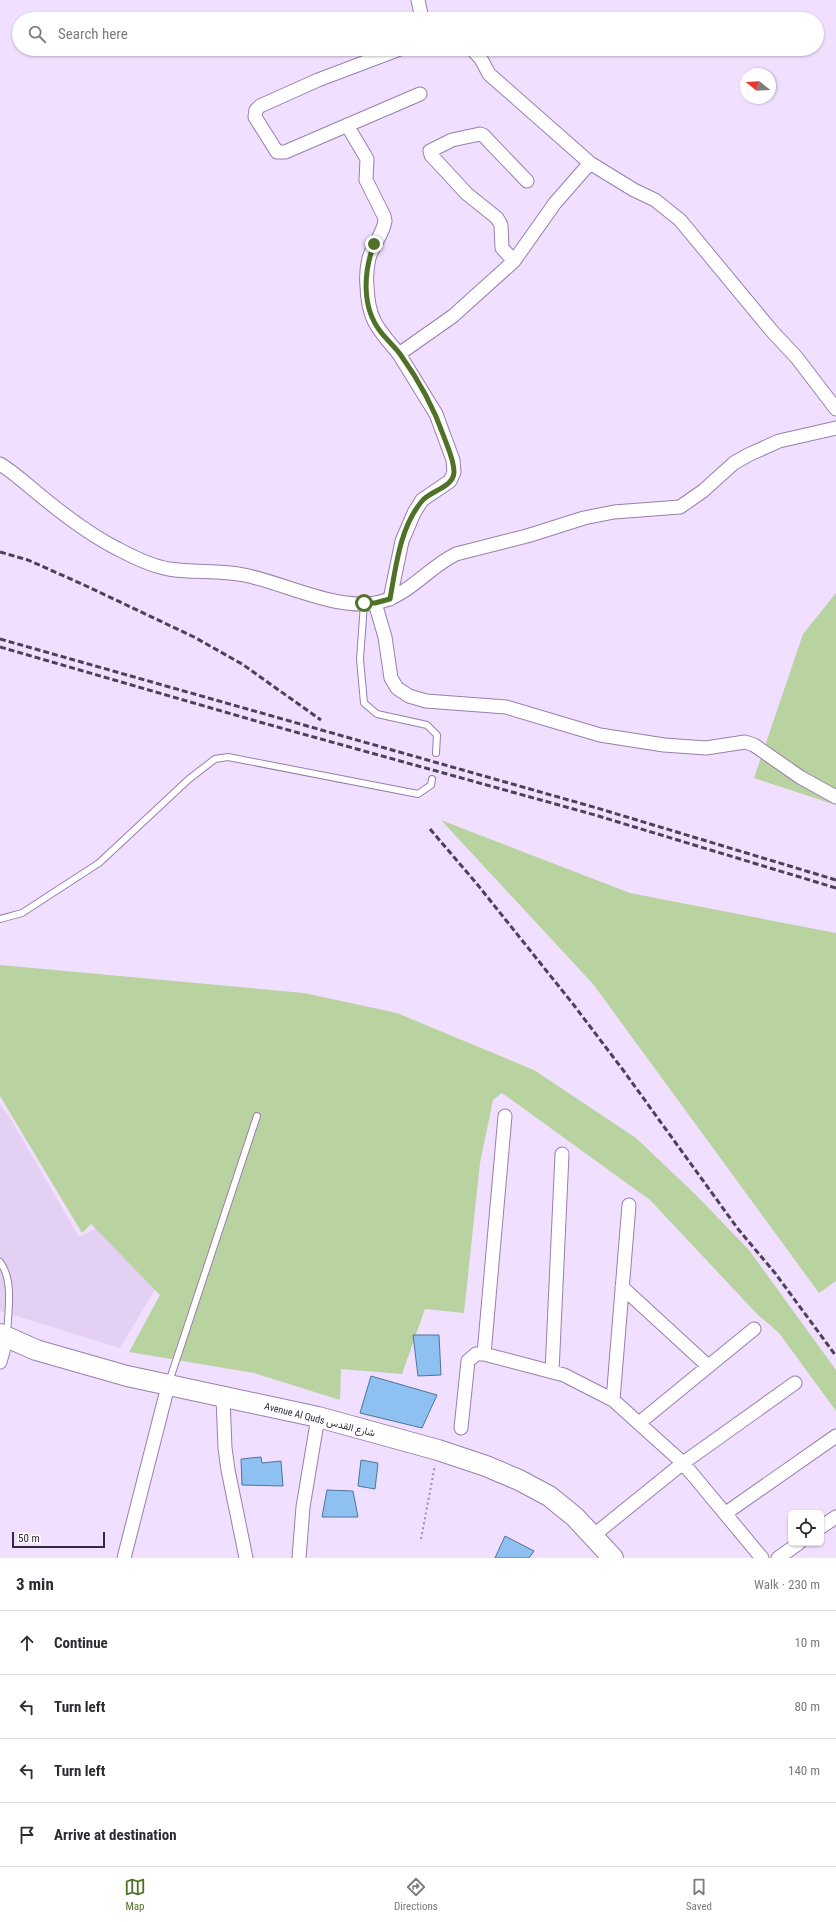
<!DOCTYPE html>
<meta charset="utf-8">
<style>
:root{--surface:#fff;--page:#f7f7f7;--text:#2b2b33;--muted:#7c7c81;--line:#e1e1e2;--accent:#507128}
body{margin:0;font-family:"Roboto Condensed",Vazirmatn,sans-serif;background:var(--page);color:var(--text)}
.controls{position:absolute;right:12px;bottom:12px;display:grid;overflow:hidden;border-radius:6px;box-shadow:0 1px 3px #0004}
.controls button{width:36px;height:36px;display:grid;place-items:center;padding:0;border:0;border-bottom:1px solid var(--line);background:var(--surface);color:var(--text);font:20px sans-serif}
.compass{position:absolute;left:740px;top:68px;width:36px;height:36px;border-radius:50%;background:var(--surface);box-shadow:0 1px 3px #0004;rotate:288deg}
.scale{position:absolute;left:12px;bottom:10px;width:93px;box-sizing:border-box;padding-left:4px;border:2px solid #33283c;border-top:0;font-size:11px;line-height:14px;white-space:nowrap;color:#33283c;-webkit-text-stroke:3px #fff;paint-order:stroke}
.stop{position:absolute;width:12px;height:12px;margin:-9px;border:3px solid #507128;border-radius:50%;background:#fff}
.stop.end{background:#507128;border-color:#fff;box-shadow:0 1px 4px #0008}
.list{margin:0;padding:0;list-style:none}
h2{display:flex;justify-content:space-between;align-items:center;height:52px;margin:0;padding:0 16px;font-size:17px}
h2 small{font-size:13px;font-weight:400;color:var(--muted)}
.list li{display:grid;grid-template-columns:26px 1fr auto;gap:12px;align-items:center;box-sizing:border-box;height:64px;padding:0 16px;border-top:1px solid var(--line)}
.list b{display:block;font-size:15px;white-space:nowrap}
.list em{font-size:13px;font-style:normal;color:var(--muted)}
.icon{flex:none;width:22px;height:22px;fill:none;stroke:currentColor;stroke-width:2;stroke-linecap:round;stroke-linejoin:round}
.map{position:relative;flex:none;width:836px;height:1558px;overflow:hidden}
.search{position:absolute;background:var(--surface);box-shadow:0 1px 3px #0004;left:12px;right:12px;top:12px;height:44px;display:flex;align-items:center;gap:10px;box-sizing:border-box;padding:0 14px;border-radius:22px;color:var(--muted);font-size:15px}
.sheet{height:308px;background:var(--surface)}
nav{display:flex;justify-content:space-around;align-items:center;box-sizing:border-box;height:56px;border-top:1px solid var(--line);background:var(--surface);font-size:11px;color:var(--muted)}
nav a{display:grid;justify-items:center;gap:2px}
nav .on{color:var(--accent)}
.map>svg:first-child{display:block}
</style>
<div class="map">
<svg width="836" height="1558" viewBox="0 0 836 1558">
<rect width="100%" height="100%" fill="#f1dfff"/>
<path fill="#e4d0f3" d="M0,1105l9,11 70,121 25,-13 55,59 -39,65 -120,-37z"/>
<path fill="#b9d3a0" d="M836,593v212l-82,-27 49,-144z
M441,820l189,73 206,40v348l-17,12 -226,-309z
M0,965l304,28 93,20 137,57 102,68 59,56 54,56 87,120v41l-57,-78 -22,-19 -107,-114 -148,-107 -9,7 -13,63 -16,150 -39,-4 -23,65 -61,-5 -1,31 -86,-27 -125,-21 31,-57 -69,-71 -9,9 -82,-137z"/>
<path fill="#8fc0f2" stroke="#4e749c" d="M413,1335h26l2,40 -23,1z
M371,1376l66,19 -15,33 -62,-15z
M261,1457l1,6 19,-2 2,25 -41,-1 -1,-26z
M361,1460l17,3 -3,26 -17,-3z
M327,1490l26,1 5,26h-36z
M505,1536l29,15 -5,7h-34z"/>
<g fill="none" stroke-linecap="round" stroke-linejoin="round">
<defs>
<path id="service" d="M364,604l-4,55 4,44 13,11 50,11 10,10 -1,18
M0,919l22,-6 77,-50 90,-84 26,-20 13,-2 190,37 13,-9 1,-6
M0,1262c14,18 8,50 7,72
M169,1382l88,-266"/>
<path id="minor" d="M418,0l4,19
M400,49l-82,31 -58,26 -4,4 -1,7 22,35h8l135,-58
M472,49l9,10 8,15 101,89 44,27 21,10 25,20 91,110 26,28 39,51
M347,125l20,34 -1,21 18,36 1,5c-2,13 -12,24 -16,37 -2,9 -3,19 -2,28 1,34 11,43 32,68
M527,181l-44,-46 -3,-1 -28,6 -22,11 1,4 36,39 30,24 4,7 1,23 12,13 41,-58 35,-40
M0,464c15,9 27,21 41,32 23,19 49,39 77,53 15,8 33,17 51,20 25,4 50,1 75,6 41,8 94,37 136,27 30,-8 49,-35 76,-48l71,-18 57,-18 30,-6 66,-5 23,-16 31,-28 14,-8 31,-14 57,-13
M390,599l12,-58 12,-28 8,-13 28,-19 4,-9 -1,-12 -17,-46 -37,-60 54,-38 61,-55
M375,603l10,34 6,41 6,10 12,8 17,5 80,6 94,28 64,10 42,3 39,-6 9,3 46,32 36,20
M505,1116l-21,238 80,21 49,25 70,63 79,95
M622,1287l86,79
M0,1362l7,-25
M552,1372l10,-218
M223,1398l2,50 3,22 18,88
M613,1400l16,-195
M639,1423l115,-94
M461,1428l7,-67 8,-7h8
M726,1513l110,-77
M821,1527l15,-10
M594,1535l89,-72 112,-80
M124,1558l44,-172
M299,1558l4,-51 15,-90
M778,1558l21,-15"/>
<path id="primary" d="M0,1334l36,16 91,26 191,41 120,33 48,16 33,14 30,16 26,21 38,41"/>
</defs>
<use href="#service" stroke="#997ead" stroke-width="8"/>
<use href="#minor" stroke="#997ead" stroke-width="15"/>
<use href="#primary" stroke="#997ead" stroke-width="22"/>
<path stroke="#9c8da8" stroke-width="2" stroke-dasharray="2 3" stroke-linecap="butt" d="M421,1539l14,-74"/>
<use href="#service" stroke="#fff" stroke-width="6"/>
<use href="#minor" stroke="#fff" stroke-width="13"/>
<use href="#primary" stroke="#fff" stroke-width="20"/>
<path stroke="#4d4157" stroke-width="3" stroke-dasharray="6 3" stroke-linecap="butt" d="M0,552l28,8 54,24 112,53 48,27 79,56
M0,639l597,169 239,72
M0,647l263,76 332,92 241,73
M430,829l47,55 96,120 50,66 115,159 37,44 61,83"/>
</g>
<g fill="none" stroke-linecap="round" stroke-linejoin="round">
<path stroke="#507128" stroke-width="5" d="M364,603h11l15,-4c6,-33 10,-72 32,-98 8,-10 32,-14 32,-29 0,-12 -6,-24 -10,-35 -10,-29 -26,-58 -44,-83 -6,-8 -14,-15 -20,-23 -19,-25 -16,-60 -6,-87"/>
</g>
<g text-anchor="middle" stroke-width="3.5" stroke-linejoin="round" paint-order="stroke">
<g font-size="10" fill="#33283c" stroke="#fff">
<text transform="translate(320 1419) rotate(14)" y="4">Avenue Al Quds شارع القدس</text>
</g>
</g>
</svg>
<div class="controls">
<button><svg class="icon" aria-label="locate" viewBox="0 0 24 24"><circle cx="12" cy="12" r="6"/><path d="M12 2v4M12 18v4M2 12h4M18 12h4"/></svg></button>
</div>
<svg class="compass" viewBox="-18 -18 36 36"><path d="M0-13l5 13h-10z" fill="#e53935"/><path d="M0 13l5-13h-10z" fill="#7c7c81"/></svg>
<div class="scale">50 m</div>
<div class="stop" style="left:364px;top:603px"></div>
<div class="stop end" style="left:374px;top:244px"></div>
<div class="search"><svg class="icon" aria-label="search" viewBox="0 0 24 24"><circle cx="10" cy="10" r="6"/><path d="M15 15l6 6"/></svg>Search here</div>
</div>
<section class="sheet">
<h2>3 min<small>Walk · 230 m</small></h2>
<ul class="list">
<li><svg class="icon" aria-label="ahead" viewBox="0 0 24 24"><path d="M12 20V5M6 11l6-6 6 6"/></svg><div><b>Continue</b></div><em>10 m</em></li>
<li><svg class="icon" aria-label="left" viewBox="0 0 24 24"><path d="M17 20v-9H6M10 6l-5 5 5 5"/></svg><div><b>Turn left</b></div><em>80 m</em></li>
<li><svg class="icon" aria-label="left" viewBox="0 0 24 24"><path d="M17 20v-9H6M10 6l-5 5 5 5"/></svg><div><b>Turn left</b></div><em>140 m</em></li>
<li><svg class="icon" aria-label="arrive" viewBox="0 0 24 24"><path d="M6 21V4h12l-3 4 3 4H6"/></svg><div><b>Arrive at destination</b></div></li>
</ul>
</section>
<nav>
<a class="on"><svg class="icon" aria-label="map" viewBox="0 0 24 24"><path d="M3 6l6-2 6 2 6-2v14l-6 2-6-2-6 2zM9 4v14M15 6v14"/></svg>Map</a>
<a><svg class="icon" aria-label="directions" viewBox="0 0 24 24"><path d="M12 3l9 9-9 9-9-9zM9 14v-3h6M13 9l2 2-2 2"/></svg>Directions</a>
<a><svg class="icon" aria-label="saved" viewBox="0 0 24 24"><path d="M7 4h10v16l-5-4-5 4z"/></svg>Saved</a>
</nav>
